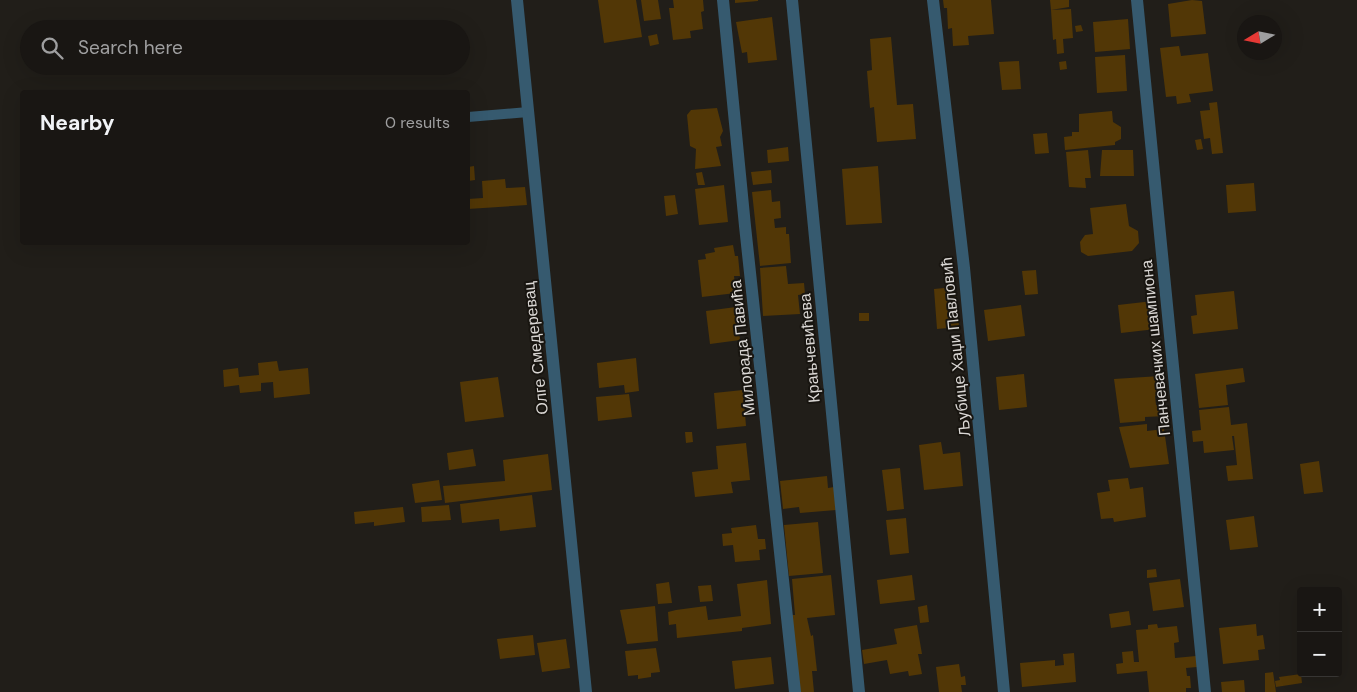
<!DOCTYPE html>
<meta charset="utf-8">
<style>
:root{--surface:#191613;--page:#221f1c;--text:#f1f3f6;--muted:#9f9fa0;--line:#373533}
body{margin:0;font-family:"DM Sans",sans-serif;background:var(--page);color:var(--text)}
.controls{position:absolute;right:15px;bottom:15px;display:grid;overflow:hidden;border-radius:5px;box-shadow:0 5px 20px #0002}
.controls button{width:45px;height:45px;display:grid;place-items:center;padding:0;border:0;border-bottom:1px solid var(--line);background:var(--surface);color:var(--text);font:25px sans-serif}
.compass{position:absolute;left:1237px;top:15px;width:45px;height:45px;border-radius:50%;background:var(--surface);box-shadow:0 5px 20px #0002;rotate:260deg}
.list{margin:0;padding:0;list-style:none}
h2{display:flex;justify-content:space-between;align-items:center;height:65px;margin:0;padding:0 20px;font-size:21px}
h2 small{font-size:16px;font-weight:400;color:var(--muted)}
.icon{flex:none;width:28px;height:28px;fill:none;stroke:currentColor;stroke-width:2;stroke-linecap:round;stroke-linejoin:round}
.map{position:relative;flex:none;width:1357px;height:692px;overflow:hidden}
.search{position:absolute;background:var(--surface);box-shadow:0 5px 20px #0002;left:20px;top:20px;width:450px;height:55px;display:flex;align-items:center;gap:12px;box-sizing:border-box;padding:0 18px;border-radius:28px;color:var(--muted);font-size:19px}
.panel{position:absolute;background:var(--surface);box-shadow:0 5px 20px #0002;left:20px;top:90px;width:450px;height:155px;border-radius:5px}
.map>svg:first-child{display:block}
</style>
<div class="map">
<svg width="1357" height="692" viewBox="0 0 1357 692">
<rect width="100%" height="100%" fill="#211e19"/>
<path fill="#523706" d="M598,0h38l6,37 -38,6z
M641,0h17l3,19 -17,2z
M673,0h30l1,11 -3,1 2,17 -13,2 1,7 -18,2 -4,-32h5z
M735,0h23v1l-23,2z
M943,0h48l3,34 -26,2 1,9 -16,1 -1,-18 -4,1 -1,-21h-3z
M1050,0h19v7l-18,3z
M1192,0l10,1 4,33 -35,3 -3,-33z
M1071,9l2,29 -10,1 1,14 -7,1 -1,-15 -3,1 -2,-30z
M772,17l5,43 -29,3 -1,-11 -5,1 -6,-31z
M1128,19l2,30 -35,3 -2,-30z
M1081,25l2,6 -7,1 -1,-6z
M657,34l2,10 -9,2 -2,-10z
M891,37l6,68 16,-1 3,35 -39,3 -3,-35 -4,1 -3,-37 5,-1 -2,-31z
M1179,46l2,10 27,-3 5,38 -24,3 2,8 -14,2 -1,-8 -10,1 -6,-49z
M1125,55l2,36 -30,2 -2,-36z
M1019,61l2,28 -19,1 -3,-28z
M1066,61l1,8 -7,1 -1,-8z
M1217,102l6,51 -11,1 -2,-16 -6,1 -4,-28 10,-1 -1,-7z
M717,108l6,23 -3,6 2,9 -6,1 5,19 -26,3 1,-20 -6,-3 -3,-31 4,-5z
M1112,111l1,11 8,5v12l-6,3v3l-50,5 -1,-13 8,-1v-4h7v-18z
M1047,133l2,20 -14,1 -2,-20z
M1201,139l2,10 -6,1 -2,-10z
M788,147l1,14 -21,2 -1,-13z
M1088,150l3,28h-6l1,10 -17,-1 -3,-35z
M1102,150h31l1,26h-34z
M474,166l1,14 -7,1v-14z
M878,166l4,57 -36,2 -4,-56z
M771,170l1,13 -19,2 -2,-13z
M702,172l3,13h-7l-2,-12z
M505,179l1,9 19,-1 2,18 -59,4v-10l15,-1 -1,-17z
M1254,183l2,28 -28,2 -2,-28z
M724,185l4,37 -29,3 -4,-36z
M771,190l1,12 8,-1 1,17 -7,1 1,9 11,-1v7h3l2,29 -31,3 -8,-74z
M675,195l3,19 -12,2 -2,-20z
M1126,204l3,22 9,5 1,12 -7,8 -44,5 -7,-4 -1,-10 5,-7 8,-1 -3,-26z
M733,245l2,11h3l2,20h-6l2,17 -34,4 -4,-37 8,-1 -1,-5 10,-2 -1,-4z
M786,266l2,18 16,-1 1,11 -7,1 2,19 -37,2 -3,-48z
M1036,270l2,24 -13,1 -3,-24z
M955,287l4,40 -22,2 -3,-40z
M1234,291l4,38 -45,5 -2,-18 6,-1 -2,-20z
M1153,301l3,28 -35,4 -3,-28z
M1021,305l4,31 -37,5 -4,-31z
M736,307l4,33 -30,4 -4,-33z
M859,313h10v8h-10z
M636,358l3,33 -14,2 -1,-8 -25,3 -2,-25z
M277,361l2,10 29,-3 2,26 -36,4 -1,-16 -12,1v8l-21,2 -1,-8 -15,2 -1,-17 15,-2 1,9 20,-2 -1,-12z
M1243,368l2,14 -19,3 2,20 -29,3 -4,-34z
M1024,374l3,33 -28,3 -3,-33z
M1160,376l1,20h-6l1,9 8,-1 1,12 -20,1v4l-25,2 -6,-44z
M498,377l6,40 -39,5 -5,-40z
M743,390l3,36 -29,3 -3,-36z
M629,394l3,23 -34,4 -2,-24z
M1229,407l2,18 16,-2 6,56 -25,2 -2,-15 11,-1 -3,-29h-2l2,14 -30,3 -1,-12 -10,1 -1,-11 9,-1 -2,-20z
M1147,424v7l17,-2 5,35 -39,4 -11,-41z
M685,432h7l1,10 -7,1z
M941,442l2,12 17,-2 3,34 -39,4 -5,-45z
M746,443l4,37 -19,2 2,11 -38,4 -3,-25 26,-3 -2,-23z
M473,449l3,17 -27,4 -2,-17z
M548,454l4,36 -107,13 -2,-17 62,-5 -2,-21z
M1319,461l4,31 -19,2 -4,-30z
M900,468l4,41 -17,2 -5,-41z
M827,476l1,12 6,-1 2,23 -36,3 -1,-6 -16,2 -3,-28z
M1128,478l2,11 13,-2 3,30 -32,5 -1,-4 -12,1 -4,-26 13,-2 -2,-11z
M439,480l3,20 -27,3 -3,-19z
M532,495l4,32 -36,4 -1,-12 -37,4 -2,-19z
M449,505l2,15 -29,2 -1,-15z
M403,507l2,15 -31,4v-4l-19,2 -1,-12z
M1254,516l4,31 -28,3 -4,-30z
M906,518l3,35 -19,2 -4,-35z
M818,522l5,51 -34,3 -5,-51z
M756,525l2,14h7l1,10 -7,1 1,10 -25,2 -2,-17 -10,1 -1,-12 10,-1 -1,-5z
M1156,569l1,8 -10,1v-8z
M831,575l4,40 -28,3 4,18 2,-1 4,36h-5l2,21h-15l-8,-77h4l-3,-36z
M912,575l3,25 -35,4 -3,-24z
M1180,579l4,28 -31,4 -4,-28z
M767,580l4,44 -29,4v3l-65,7 -1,-14 -7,1 -1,-13 8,-2 30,-4 2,14 33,-4 -4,-32z
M669,582l3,21 -14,1 -2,-20z
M711,585l2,16 -13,1 -2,-16z
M927,605l2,17 -9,1 -2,-16z
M655,606l3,35 -31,3 -7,-34z
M1129,611l2,14 -20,3 -2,-14z
M1157,624l1,4 19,-2 2,16 -5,1 1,15 21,-2 1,11 -11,1 1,8h3l1,12h-5v4h-37l-2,-21 -30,3 -1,-10 7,-1 -1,-11 11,-1 1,11h5l-3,-32 12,-1v-4z
M1256,624l1,12 6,-1 2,14 -7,1 1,10 -36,4 -4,-36z
M917,625l5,29h-4l4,20 -13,2 -1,-5 -18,3 -3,-14 -23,4 -2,-14 35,-6 -3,-15z
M533,635l2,20 -35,4 -3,-20z
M566,639l4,29 -28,4 -5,-29z
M656,648l4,24 -9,1v4l-13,2v-4l-10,1 -3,-25z
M1074,653l2,29 -54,5 -2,-24 35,-3v6l9,-1 -1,-11z
M771,657l3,27 -39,5 -3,-28z
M959,664l2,13 4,-1 1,9h-5l1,7h-23l-3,-25z
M1273,672l3,20h-11v-19z
M1301,674l1,9 -26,4 -1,-6 5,-1 -1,-3z
M1244,680l1,12h-23l-1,-10z"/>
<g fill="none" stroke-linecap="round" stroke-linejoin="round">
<path stroke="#365a6f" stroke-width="10" d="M468,117l60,-5"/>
<path stroke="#365a6f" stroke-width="12" d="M517,0l69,692
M723,0l22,226 50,466
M792,0l67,692
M933,0l31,268 40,424
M1137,0l68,692"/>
</g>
<g text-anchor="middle" stroke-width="4" stroke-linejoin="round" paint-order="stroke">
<g font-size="16" fill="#dad7d4" stroke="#181510">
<text transform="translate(955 347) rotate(-96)" y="6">Љубице Хаџи Павловић</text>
<text transform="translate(535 348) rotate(-96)" y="6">Олге Смедеревац</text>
<text transform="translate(742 348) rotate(-96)" y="6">Милорада Павића</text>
<text transform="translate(809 348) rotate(-95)" y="6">Крањчевићева</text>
<text transform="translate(1155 348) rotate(-96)" y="6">Панчевачких шампиона</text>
</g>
</g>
</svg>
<div class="controls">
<button>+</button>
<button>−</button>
</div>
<svg class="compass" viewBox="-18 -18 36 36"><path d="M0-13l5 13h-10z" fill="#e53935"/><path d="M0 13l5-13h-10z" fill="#9f9fa0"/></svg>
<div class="search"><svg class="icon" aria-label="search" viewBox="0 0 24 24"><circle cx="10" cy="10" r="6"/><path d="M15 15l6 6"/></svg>Search here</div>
<section class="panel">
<h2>Nearby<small>0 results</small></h2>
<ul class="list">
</ul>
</section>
</div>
